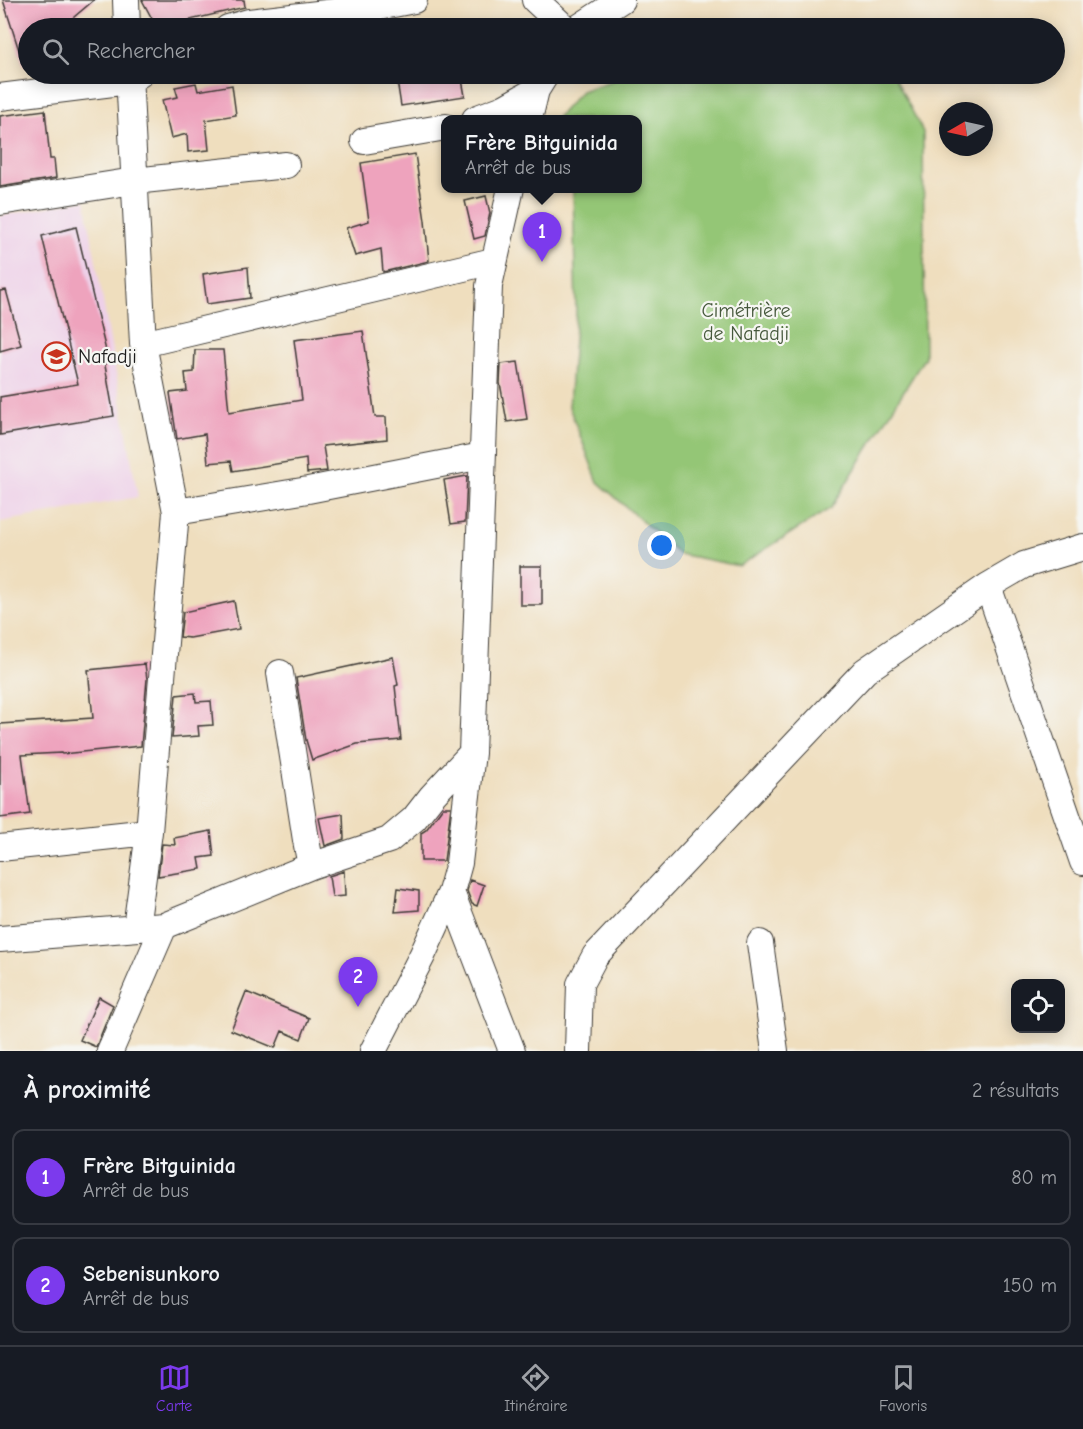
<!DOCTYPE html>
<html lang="fr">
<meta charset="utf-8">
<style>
:root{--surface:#171b24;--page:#20242c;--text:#f1f3f6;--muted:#9ea1a6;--line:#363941;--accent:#7c3aed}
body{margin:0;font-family:"Comic Neue",sans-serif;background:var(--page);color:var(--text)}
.controls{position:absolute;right:18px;bottom:18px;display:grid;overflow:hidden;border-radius:12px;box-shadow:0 3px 15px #0003}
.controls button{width:54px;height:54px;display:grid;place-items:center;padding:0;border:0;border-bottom:2px solid var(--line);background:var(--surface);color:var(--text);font:30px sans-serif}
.compass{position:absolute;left:939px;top:102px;width:54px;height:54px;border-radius:50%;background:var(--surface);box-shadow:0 3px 15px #0003;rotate:261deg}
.you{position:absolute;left:662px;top:546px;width:21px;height:21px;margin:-15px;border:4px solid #fff;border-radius:50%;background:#1a73e8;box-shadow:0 0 0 9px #1a73e833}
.badge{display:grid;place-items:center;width:39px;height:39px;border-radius:50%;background:var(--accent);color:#fff;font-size:20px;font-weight:700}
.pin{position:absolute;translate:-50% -50px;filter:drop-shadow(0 2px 3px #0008)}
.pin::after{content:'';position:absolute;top:32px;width:21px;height:18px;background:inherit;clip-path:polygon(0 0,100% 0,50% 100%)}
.popup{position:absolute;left:441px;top:115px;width:201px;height:78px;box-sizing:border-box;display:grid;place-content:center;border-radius:12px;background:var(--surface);filter:drop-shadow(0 2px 4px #0005);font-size:20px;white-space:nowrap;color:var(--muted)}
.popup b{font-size:22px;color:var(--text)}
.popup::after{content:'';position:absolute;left:50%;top:100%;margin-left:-12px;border:12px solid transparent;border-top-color:var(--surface)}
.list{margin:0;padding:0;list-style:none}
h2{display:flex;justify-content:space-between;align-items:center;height:78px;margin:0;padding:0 24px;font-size:26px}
h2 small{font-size:20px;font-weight:400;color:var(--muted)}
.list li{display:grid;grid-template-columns:39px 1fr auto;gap:18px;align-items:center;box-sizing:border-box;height:96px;margin:0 12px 12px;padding:0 12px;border:2px solid var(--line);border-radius:12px}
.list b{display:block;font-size:22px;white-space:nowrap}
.list p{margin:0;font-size:20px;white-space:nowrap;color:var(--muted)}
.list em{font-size:20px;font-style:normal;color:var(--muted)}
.icon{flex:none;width:33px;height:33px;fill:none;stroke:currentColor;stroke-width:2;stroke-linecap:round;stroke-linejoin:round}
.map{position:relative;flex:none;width:1083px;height:1051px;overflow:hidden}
.search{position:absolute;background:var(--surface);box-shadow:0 3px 15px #0003;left:18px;right:18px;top:18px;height:66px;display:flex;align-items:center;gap:15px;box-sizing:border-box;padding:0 21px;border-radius:33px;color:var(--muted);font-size:22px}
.sheet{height:294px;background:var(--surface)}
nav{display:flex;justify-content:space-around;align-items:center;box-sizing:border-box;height:84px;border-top:2px solid var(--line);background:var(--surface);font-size:16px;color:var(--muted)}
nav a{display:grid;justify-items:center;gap:3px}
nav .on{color:var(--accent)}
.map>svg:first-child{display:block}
</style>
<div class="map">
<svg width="1083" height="1051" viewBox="0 0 1083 1051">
<rect width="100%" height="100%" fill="#f6f6f2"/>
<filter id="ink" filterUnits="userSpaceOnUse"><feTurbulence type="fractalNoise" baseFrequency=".0167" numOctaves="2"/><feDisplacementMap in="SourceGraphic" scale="12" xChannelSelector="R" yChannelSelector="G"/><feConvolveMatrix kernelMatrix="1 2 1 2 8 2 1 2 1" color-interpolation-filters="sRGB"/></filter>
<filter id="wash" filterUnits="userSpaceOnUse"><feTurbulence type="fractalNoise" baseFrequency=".008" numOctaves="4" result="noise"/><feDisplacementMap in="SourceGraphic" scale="24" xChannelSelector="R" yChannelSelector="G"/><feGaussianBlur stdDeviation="1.35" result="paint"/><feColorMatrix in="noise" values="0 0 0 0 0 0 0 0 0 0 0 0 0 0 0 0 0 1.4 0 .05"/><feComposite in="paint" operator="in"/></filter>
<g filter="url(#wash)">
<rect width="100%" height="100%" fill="#efdebe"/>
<path fill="#eed0e8" d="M85,200l53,297 -138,25v-306z"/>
<path fill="#94c676" stroke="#587149" stroke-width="1.5" d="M632,74h261l30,58 2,225 -94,151 -92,58 -60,-12 -81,-72 -29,-75 7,-95 -3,-123 65,-1v-69h-82l25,-28z"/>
<g id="blocks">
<path fill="#eea3bd" d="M3,0h91l-33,28h-33v38h-4z
M142,0h102l1,7 -88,21z
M396,74h65l4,22 -64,10z
M196,83l2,8 34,-6 4,30 -30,5 3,30 -21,2 -1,-18 -16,4 -9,-38 16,-3 -3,-10z
M45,110l5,49h4l2,19 -56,9v-71z
M415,154l10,67 4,40 -46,11 -2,-23 -26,7 -9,-28 23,-7 -8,-58z
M486,196l4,17 -5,23 -11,3 -9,-38z
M76,227l32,132 -4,1 10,56 -114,19v-38l78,-13 -36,-148z
M248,267l2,31 -43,6 -4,-30z
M6,290l15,55 -21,6v-60z
M363,331l12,86h11l1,22 -64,7 4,25 -20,2 -1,-14 -73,12 -2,-10 -23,2 -3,-29 -28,5 -7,-46 17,-2 -2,-18 9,-1 1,-22h28l6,62 73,-12 -8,-60z
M518,362l9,57 -20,3 -7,-39 1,-19z
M467,476l-2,46 -14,2 -7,-44z
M520,566h22v39h-22z
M234,601l5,28 -49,9 -10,-1 3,-25z
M393,657l5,28 -3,1 6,54 -44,4 -45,16 -6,-20 -10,-62z
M145,664l2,15 -6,67 -79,8 -1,-1 -39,2 8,59 -30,4v-94l93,-6 -5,-48z
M195,693l1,9 15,-1 2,24 -15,1 1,10 -27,2 4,-43z
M443,807h8l-7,54h-23v-28l5,-3z
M343,814l1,25 -19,7 -6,-28z
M211,831l3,25 -15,2 2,11 -43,7 4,-32 13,1 -1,-7z
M344,871l1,25 -13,1 -3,-21z
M470,880l14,5 -7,21 -5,-2 -5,-13z
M398,888l21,3v19l-24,2z
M246,992l63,26 -8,21 -19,-8 -7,17 -44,-18z
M99,997l14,8 -17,42 -16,-7z"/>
</g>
</g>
<g filter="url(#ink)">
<use href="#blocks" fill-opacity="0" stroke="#3c3934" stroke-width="1.5"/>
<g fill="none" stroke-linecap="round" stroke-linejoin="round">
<defs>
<path id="minor" d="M126,0l1,28
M535,0l30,28
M228,28l21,-6 129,-15 36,-7
M578,28l43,-28
M129,74l14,270 33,168 -27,320 -13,96
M0,97l129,-16 11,-7
M475,119l29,-11 32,-18
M529,119l7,-29 10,-16
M364,141l82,-14
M0,202l134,-21 152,-16
M143,344l350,-83
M176,512l132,-22 174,-34
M988,586l95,276
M280,673l26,167 5,26
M0,848l149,-16
M451,892l61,159
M0,939l164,-13 147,-60 78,-26 25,-21 18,-23 40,-43
M760,943l15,108
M110,1051l54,-125
M373,1051l49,-95 29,-64 8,-29 13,-110 17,-467 22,-98
M578,1051l2,-67 15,-28 270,-285 123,-85 36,-21 59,-18"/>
</defs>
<use href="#minor" stroke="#3c3934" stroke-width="28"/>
<use href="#minor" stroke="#fff" stroke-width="26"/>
</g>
</g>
<defs>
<symbol id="school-ring" viewBox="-11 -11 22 22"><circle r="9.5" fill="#f6f6f2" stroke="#c8321e" stroke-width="1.5"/><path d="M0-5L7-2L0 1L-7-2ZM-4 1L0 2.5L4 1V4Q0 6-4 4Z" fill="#c8321e"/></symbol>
</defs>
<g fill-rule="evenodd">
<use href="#school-ring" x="40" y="340" width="33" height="33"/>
</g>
<g text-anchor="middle" stroke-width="4.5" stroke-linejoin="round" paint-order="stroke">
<g font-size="20" fill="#46583c" stroke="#f6f6f2">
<text x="746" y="317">Cimétrière<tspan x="746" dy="23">de Nafadji</tspan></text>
</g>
<g font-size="20" fill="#1c1c1c" stroke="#f6f6f2" text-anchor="start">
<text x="78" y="363">Nafadji</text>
</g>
</g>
</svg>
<div class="controls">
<button><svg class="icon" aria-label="locate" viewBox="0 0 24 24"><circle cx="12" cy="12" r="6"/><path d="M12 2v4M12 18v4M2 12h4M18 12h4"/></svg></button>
</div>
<svg class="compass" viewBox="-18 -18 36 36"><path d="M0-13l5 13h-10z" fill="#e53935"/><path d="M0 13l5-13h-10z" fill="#9ea1a6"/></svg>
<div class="you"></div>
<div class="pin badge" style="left:542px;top:262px">1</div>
<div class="popup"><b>Frère Bitguinida</b>Arrêt de bus</div>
<div class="pin badge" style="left:358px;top:1007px">2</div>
<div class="search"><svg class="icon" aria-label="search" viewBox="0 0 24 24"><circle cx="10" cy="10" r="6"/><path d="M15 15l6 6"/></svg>Rechercher</div>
</div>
<section class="sheet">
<h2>À proximité<small>2 résultats</small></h2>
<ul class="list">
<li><span class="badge">1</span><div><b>Frère Bitguinida</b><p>Arrêt de bus</p></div><em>80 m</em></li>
<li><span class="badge">2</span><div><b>Sebenisunkoro</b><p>Arrêt de bus</p></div><em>150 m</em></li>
</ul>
</section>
<nav>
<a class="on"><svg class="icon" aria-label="map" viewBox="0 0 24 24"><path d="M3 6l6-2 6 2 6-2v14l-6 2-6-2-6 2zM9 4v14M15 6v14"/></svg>Carte</a>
<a><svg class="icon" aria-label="directions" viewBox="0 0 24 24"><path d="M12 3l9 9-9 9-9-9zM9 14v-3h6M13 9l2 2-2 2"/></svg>Itinéraire</a>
<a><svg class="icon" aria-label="saved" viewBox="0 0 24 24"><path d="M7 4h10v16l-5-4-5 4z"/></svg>Favoris</a>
</nav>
